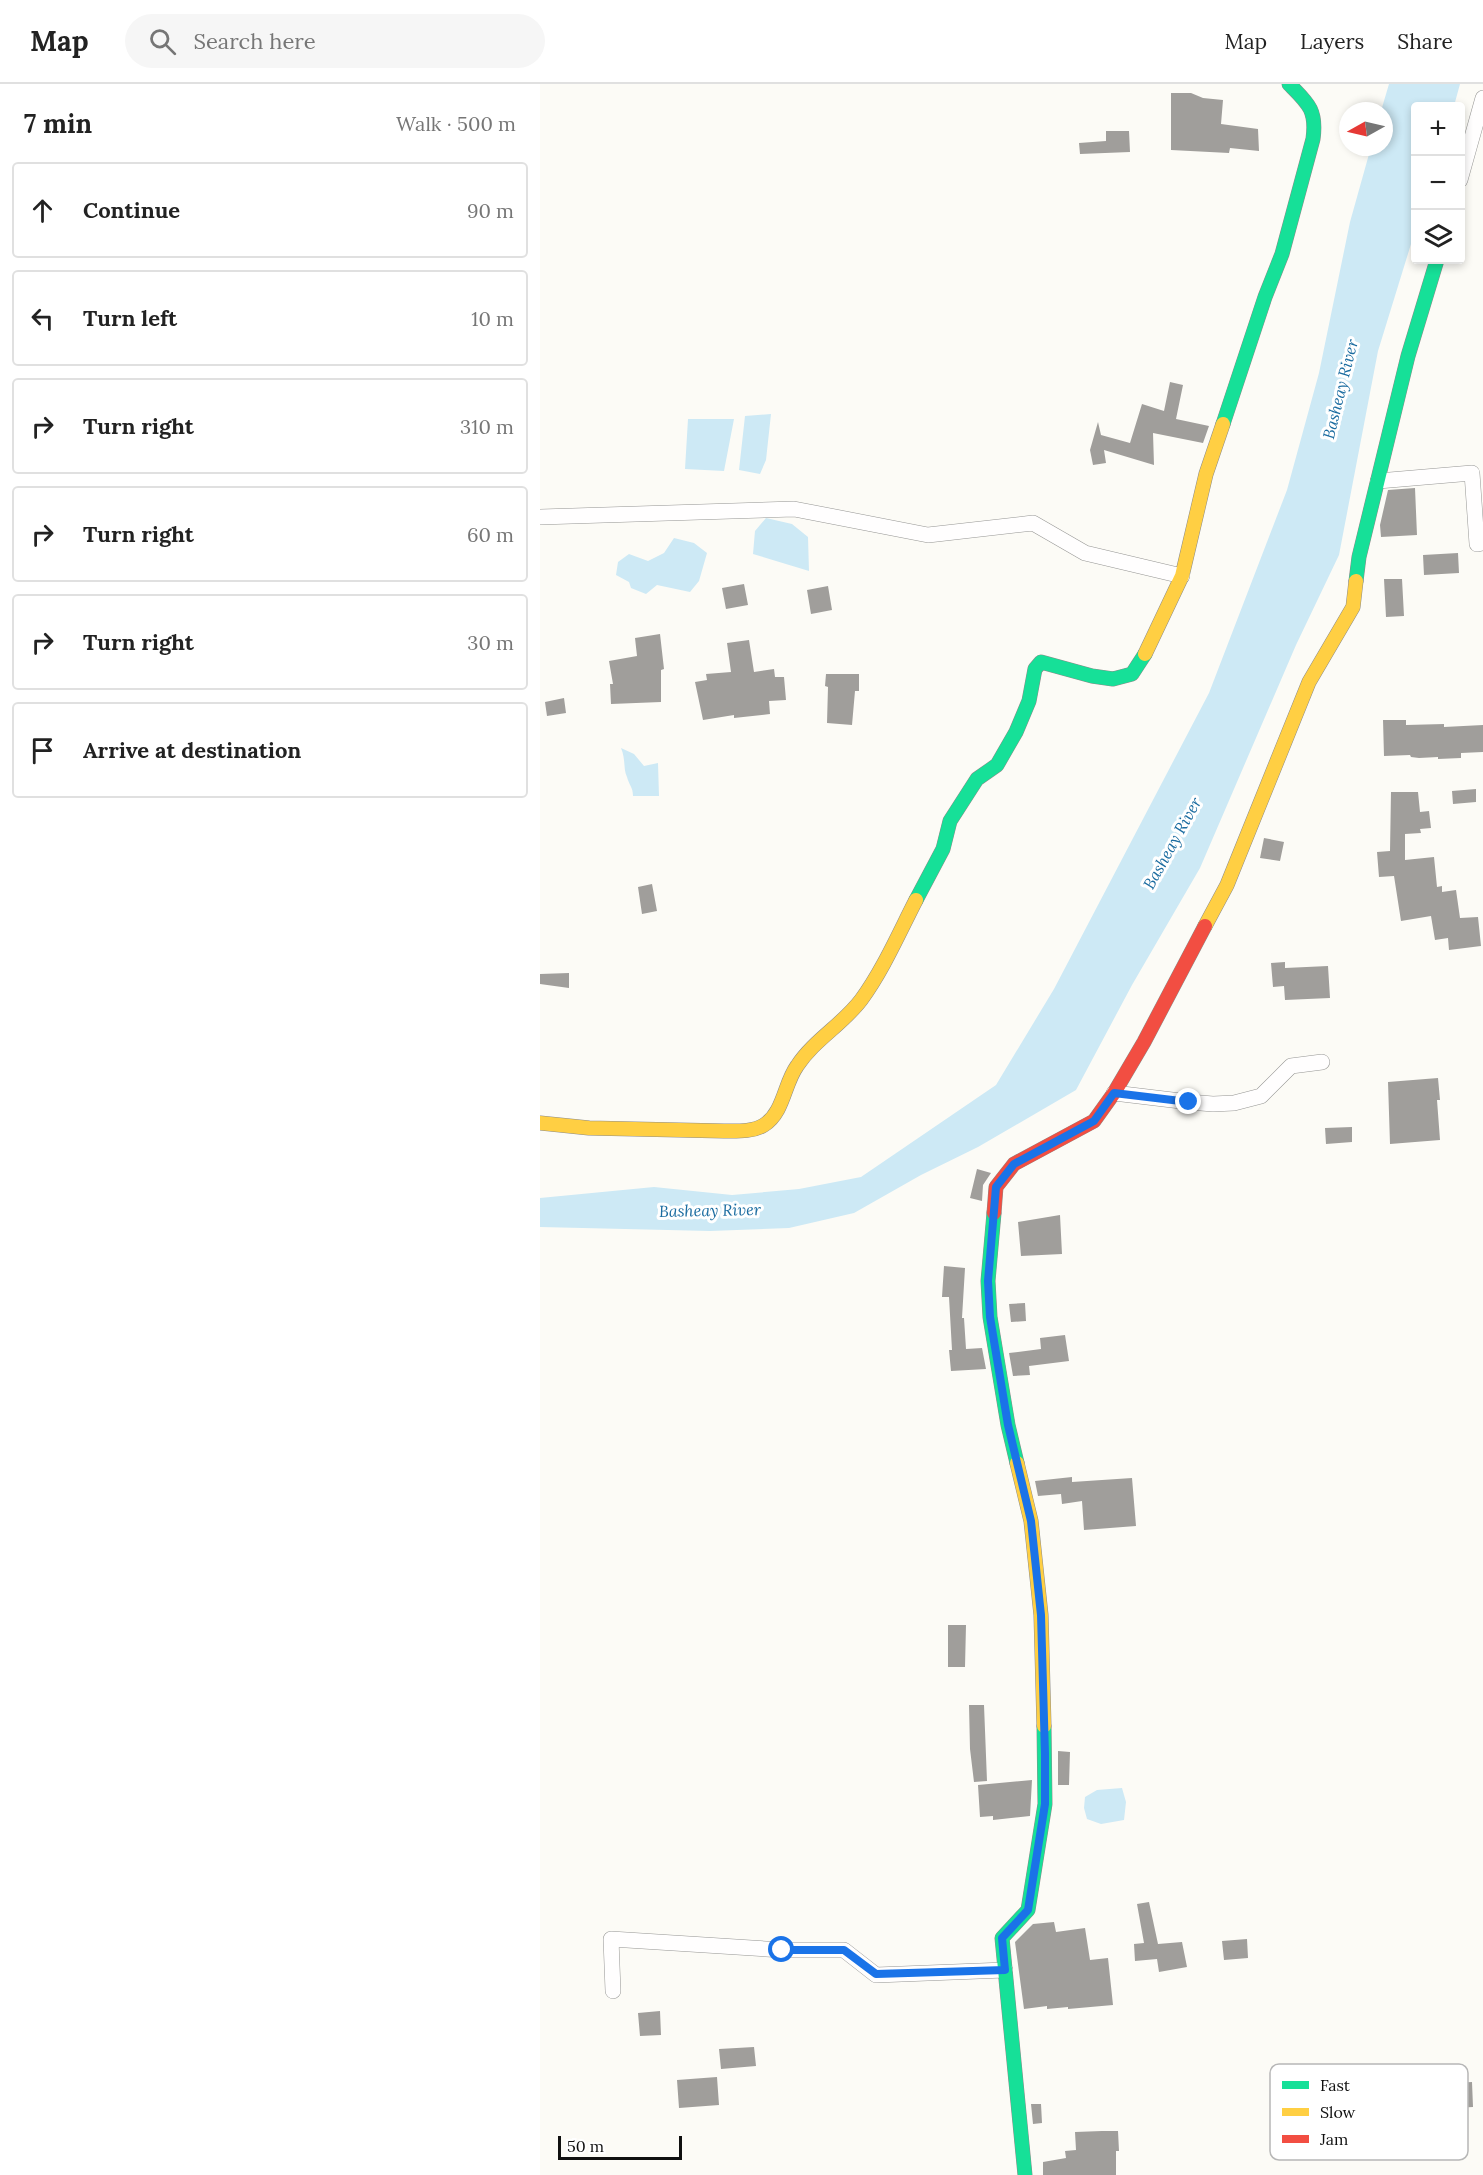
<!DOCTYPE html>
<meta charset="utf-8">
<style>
:root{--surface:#fff;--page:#f6f6f6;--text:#222;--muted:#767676;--line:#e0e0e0}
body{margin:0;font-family:Lora,serif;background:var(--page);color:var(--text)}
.controls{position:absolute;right:18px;top:18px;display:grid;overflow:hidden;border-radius:6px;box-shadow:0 3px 9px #0003}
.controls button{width:54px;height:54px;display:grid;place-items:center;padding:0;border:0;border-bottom:2px solid var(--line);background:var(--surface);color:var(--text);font:30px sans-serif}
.compass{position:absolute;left:799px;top:18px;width:54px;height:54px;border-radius:50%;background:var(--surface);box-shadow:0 3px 9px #0003;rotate:262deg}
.scale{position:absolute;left:18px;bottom:15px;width:124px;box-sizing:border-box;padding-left:6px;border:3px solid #101010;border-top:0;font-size:16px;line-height:21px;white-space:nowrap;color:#101010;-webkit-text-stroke:4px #fff;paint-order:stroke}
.stop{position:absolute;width:18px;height:18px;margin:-14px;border:4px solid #1a73e8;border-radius:50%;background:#fff}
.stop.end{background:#1a73e8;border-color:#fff;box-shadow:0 2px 6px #0008}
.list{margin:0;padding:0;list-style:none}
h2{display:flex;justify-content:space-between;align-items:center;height:78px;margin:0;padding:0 24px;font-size:26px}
h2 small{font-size:20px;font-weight:400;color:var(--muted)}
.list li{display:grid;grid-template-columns:39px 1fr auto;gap:18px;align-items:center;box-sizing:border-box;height:96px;margin:0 12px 12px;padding:0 12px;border:2px solid var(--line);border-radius:6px}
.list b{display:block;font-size:22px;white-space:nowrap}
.list em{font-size:20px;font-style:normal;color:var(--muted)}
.icon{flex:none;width:33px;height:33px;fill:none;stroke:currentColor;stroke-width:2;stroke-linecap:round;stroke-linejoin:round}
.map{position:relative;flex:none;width:943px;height:2091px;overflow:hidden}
header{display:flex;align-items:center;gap:36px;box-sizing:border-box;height:84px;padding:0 30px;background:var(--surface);border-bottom:2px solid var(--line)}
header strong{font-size:28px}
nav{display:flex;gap:33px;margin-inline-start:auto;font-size:21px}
.search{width:420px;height:54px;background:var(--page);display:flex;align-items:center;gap:15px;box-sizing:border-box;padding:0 21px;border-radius:33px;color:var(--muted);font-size:22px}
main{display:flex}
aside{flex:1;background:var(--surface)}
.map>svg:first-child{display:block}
</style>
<header>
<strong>Map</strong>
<div class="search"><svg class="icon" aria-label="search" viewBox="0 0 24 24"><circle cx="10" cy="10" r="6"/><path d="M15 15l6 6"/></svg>Search here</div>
<nav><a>Map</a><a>Layers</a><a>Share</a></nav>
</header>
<main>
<aside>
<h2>7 min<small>Walk · 500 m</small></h2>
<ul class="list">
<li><svg class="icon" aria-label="ahead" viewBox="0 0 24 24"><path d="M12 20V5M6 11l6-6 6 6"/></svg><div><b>Continue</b></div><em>90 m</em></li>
<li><svg class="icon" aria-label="left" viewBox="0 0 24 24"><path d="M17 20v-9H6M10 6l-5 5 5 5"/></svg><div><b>Turn left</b></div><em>10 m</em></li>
<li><svg class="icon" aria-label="right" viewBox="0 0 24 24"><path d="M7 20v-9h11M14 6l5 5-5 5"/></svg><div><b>Turn right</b></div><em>310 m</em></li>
<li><svg class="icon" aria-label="right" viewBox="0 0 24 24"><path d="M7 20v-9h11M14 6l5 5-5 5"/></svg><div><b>Turn right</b></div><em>60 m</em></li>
<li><svg class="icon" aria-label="right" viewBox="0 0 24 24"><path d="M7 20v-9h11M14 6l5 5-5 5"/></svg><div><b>Turn right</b></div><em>30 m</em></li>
<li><svg class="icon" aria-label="arrive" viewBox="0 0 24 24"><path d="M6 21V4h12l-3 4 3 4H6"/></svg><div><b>Arrive at destination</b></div></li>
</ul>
</aside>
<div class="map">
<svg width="943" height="2091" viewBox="0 0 943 2091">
<rect width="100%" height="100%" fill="#fcfbf6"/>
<path fill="#cde9f5" d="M849,0h71l-6,22h-38l-1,125 -37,120 -39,204 -43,90 -96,223 -68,117 -56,105 -98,57 -57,28 -67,38 -65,15 -79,3 -170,-4v-29l114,-11 78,8 67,-6 62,-12 135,-92 58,-96 155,-296 78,-203 32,-117 31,-151 21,-75h13v-36h-3z
M231,330l-5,46 -6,14 -21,-4 6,-54z
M148,335h46l-10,52 -39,-2z
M226,434l26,6 16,13 1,34 -56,-17 2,-23z
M134,454l20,5 13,10 -8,28 -9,11 -33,-7 -11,9 -15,-6 -2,-6 -13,-7 2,-13 11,-8 19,7 16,-8z
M81,664l13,6 10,12 14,-3 1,33h-26c0,-9 -4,-11 -6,-19 -4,-8 -1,-17 -6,-29z
M582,1704l4,14 -2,18 -23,4 -14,-5 -3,-11 1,-11 12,-7z"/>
<path fill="#a09e9b" d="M631,9h20l12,5 20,2 -2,24 37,5 1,22 -29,-3 -1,5 -58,-3z
M566,47h23l1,21 -50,2 -1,-11 27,-2z
M630,298l13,3 -7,34 33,7 -6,17 -50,-10 1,32 -50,-15 2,13 -13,2 -3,-15 8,-28 3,13 29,8 12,-39 22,7z
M875,404l2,47 -36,2 -1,-12 8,-35z
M918,469l1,20 -35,2 -1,-20z
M844,495h18l2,37 -18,1z
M204,500l4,21 -22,4 -4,-21z
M288,502l4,24 -21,4 -4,-24z
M120,550l4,35 -3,1v32l-50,2 -1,-20h3l-4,-23 28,-5 -2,-18z
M209,556l5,32 20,-3 1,8h9l2,23 -17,1 1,13 -36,4v-3l-31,5 -8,-38 12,-2 -1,-6 25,-2 -4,-29z
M286,590h33v17h-4l-3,34 -25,-2 1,-36 -3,-1z
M24,614l2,15 -19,3 -2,-14z
M843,636h23v5l38,-1v3l39,-2v27l-22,1v5l-23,1v-2l-19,1 -8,-1 -1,-2 -26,1z
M936,705v13l-23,2 -1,-13z
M851,708h27l2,20 9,-1 2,17 -11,1 1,4 -16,1v26l29,-3 3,30 5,-1v6l14,-2 4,28 18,-1 3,29 -32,4 -1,-12 -13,2 -4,-24 -30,5 -7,-45 -15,1 -2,-25 13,-1z
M724,754l20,4 -4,19 -20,-3z
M112,800l5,27 -15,3 -4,-27z
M745,878v6l43,-2 2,32 -45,2 -1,-14 -11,1 -2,-24z
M29,889v15l-29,-4v-10z
M898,994l2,22h-3l3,40 -50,4 -2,-62z
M812,1043v15l-26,2 -1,-16z
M437,1085l14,4 -8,12 -1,16 -12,-3z
M520,1131l2,39 -41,2 -3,-34z
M404,1182l21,2 -3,50h2l2,31 16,-1 4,21 -35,2 -2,-21h3l-3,-53h-7z
M485,1219l1,18 -15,1 -2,-18z
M525,1251l4,26 -40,5 1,9 -17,1 -4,-23 32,-4 -1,-11z
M532,1393v5l60,-4 4,48 -52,4 -2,-29 -20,3 -1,-10 -23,2 -3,-15z
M408,1541h18l-1,42h-17z
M429,1621h15l3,76 -13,1 -4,-33z
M518,1667l12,1 -1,33h-11z
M492,1696l-2,36 -37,4v-4l-13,1 -2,-32z
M609,1818l9,42 24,-2 5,25 -28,5 -2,-13 -22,2 -1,-17 10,-1 -7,-39z
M514,1838l2,10 29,-4 5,32 18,-2 5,47 -45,4v-2l-21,2v-3l-23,3 -9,-67 18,-18z
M707,1855l1,19 -24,2 -2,-19z
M120,1927l1,24 -21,1 -2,-23z
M214,1963l2,19 -35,3 -2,-20z
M177,1993l2,28 -40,3 -2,-28z
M932,1998l1,25 -19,1 -1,-25z
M491,2020h10l1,19 -9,1z
M562,2047h16l1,20h-3v24h-73v-13l23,-4 -1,-7 11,-1 -1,-18z"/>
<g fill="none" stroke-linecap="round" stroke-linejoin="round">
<defs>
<path id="street" d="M920,96l23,-82
M838,397l94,-8 5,71 6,-1
M0,433l254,-8 134,26 105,-12 52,30 97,23
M574,1009l75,9 24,2 21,-1 27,-7 30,-30 31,-4
M73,1907l-2,-52 171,11h62l32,25 129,-5"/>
<path id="fast" d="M683,340l42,-127 17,-43 31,-115c4,-29 -5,-36 -24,-55
M816,497l3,-24 49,-201 29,-96
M376,816l27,-51 7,-28 27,-42 20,-14 19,-33 13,-31 6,-32 6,-7 51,14 21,3 19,-5 13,-20
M454,1129l-6,68 2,36 18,108 9,38
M485,2091l-23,-237 26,-28 17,-106 -1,-78"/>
<path id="slow" d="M605,570l37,-78 24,-102 17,-50
M665,842l22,-41 82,-203 44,-75 3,-26
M0,1039l49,5 135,3c13,0 29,1 40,-6 20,-13 20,-41 33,-59 17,-26 45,-41 64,-66 22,-30 38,-67 55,-100
M477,1379l14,58 10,94 3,111"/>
<path id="jam" d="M454,1129l2,-26 18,-23 80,-43 20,-28 30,-51 61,-116"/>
</defs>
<use href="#street" stroke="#969694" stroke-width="16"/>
<use href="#fast" stroke="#8d8c8a" stroke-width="15"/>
<use href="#slow" stroke="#8d8c8a" stroke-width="15"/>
<use href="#jam" stroke="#8d8c8a" stroke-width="15"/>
<use href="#street" stroke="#fffefe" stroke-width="15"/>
<use href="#fast" stroke="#16e098" stroke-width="14"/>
<use href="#slow" stroke="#ffcf43" stroke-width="14"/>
<use href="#jam" stroke="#f24e42" stroke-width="14"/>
</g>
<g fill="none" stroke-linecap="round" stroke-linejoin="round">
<path stroke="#1a73e8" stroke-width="8" d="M242,1866h62l32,24 129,-4 -3,-32 26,-28 17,-106v-50l-4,-139 -10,-94 -23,-96 -18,-108 -2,-36 8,-94 18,-23 80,-43 20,-28 75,9"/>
</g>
<g text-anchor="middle" stroke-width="6" stroke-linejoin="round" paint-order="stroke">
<g font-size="16" font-style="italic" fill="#1b6ca0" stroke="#fff">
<text transform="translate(800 305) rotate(-76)" y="6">Basheay River</text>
<text transform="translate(632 759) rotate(-61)" y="6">Basheay River</text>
<text transform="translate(170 1126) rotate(-1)" y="6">Basheay River</text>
</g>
</g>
<rect x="730" y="1980" width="198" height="96" rx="9" fill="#fff" stroke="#b7b7b7" stroke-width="1.5"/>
<rect x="742" y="1997" width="27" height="8" fill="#16e098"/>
<rect x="742" y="2024" width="27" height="8" fill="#ffcf43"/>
<rect x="742" y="2051" width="27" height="8" fill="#f24e42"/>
<g font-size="16" fill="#101010">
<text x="780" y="2007">Fast</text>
<text x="780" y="2034">Slow</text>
<text x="780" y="2061">Jam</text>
</g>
</svg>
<div class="controls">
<button>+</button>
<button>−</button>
<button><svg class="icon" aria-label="layers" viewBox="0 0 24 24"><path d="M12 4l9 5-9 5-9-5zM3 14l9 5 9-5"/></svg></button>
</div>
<svg class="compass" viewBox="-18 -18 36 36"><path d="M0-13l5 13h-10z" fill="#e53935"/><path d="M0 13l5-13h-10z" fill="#767676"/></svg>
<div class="scale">50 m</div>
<div class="stop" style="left:242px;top:1866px"></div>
<div class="stop end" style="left:649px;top:1018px"></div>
</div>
</main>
